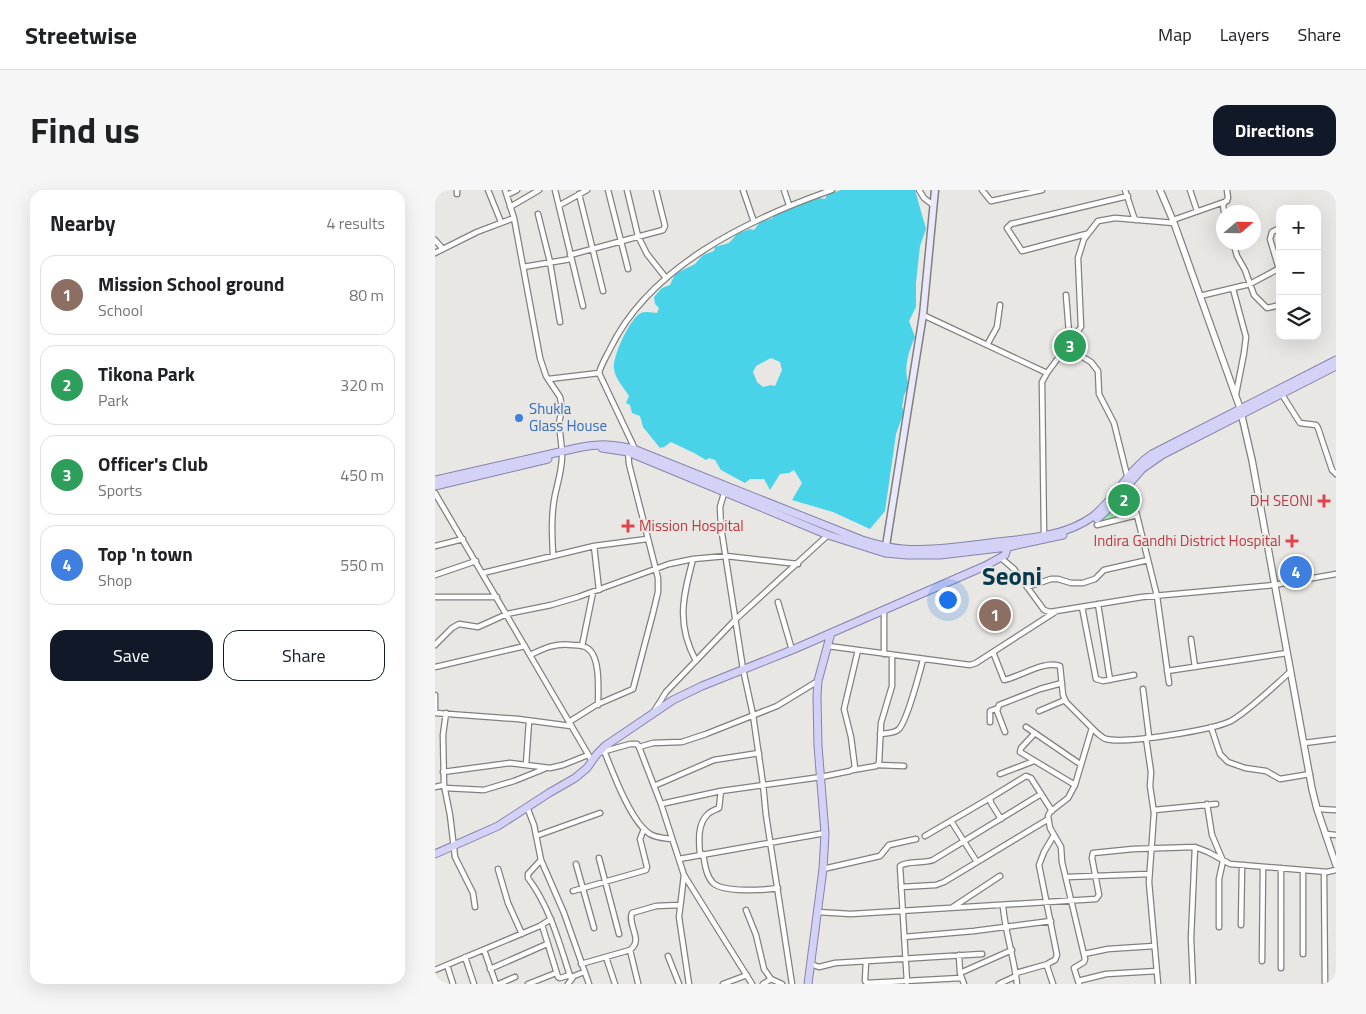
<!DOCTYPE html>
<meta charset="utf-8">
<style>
:root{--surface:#fff;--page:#f6f6f6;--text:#202124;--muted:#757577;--line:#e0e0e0;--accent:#111827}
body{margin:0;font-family:"Titillium Web",sans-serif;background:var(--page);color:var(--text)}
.controls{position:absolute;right:15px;top:15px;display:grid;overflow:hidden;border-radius:10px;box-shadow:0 5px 20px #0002}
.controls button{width:45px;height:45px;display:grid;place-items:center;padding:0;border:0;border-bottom:1px solid var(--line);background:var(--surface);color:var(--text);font:25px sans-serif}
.compass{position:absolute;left:781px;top:15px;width:45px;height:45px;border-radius:50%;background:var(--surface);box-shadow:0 5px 20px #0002;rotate:70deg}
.you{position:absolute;left:512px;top:409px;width:18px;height:18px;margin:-12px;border:4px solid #fff;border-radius:50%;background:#1a73e8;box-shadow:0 0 0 8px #1a73e833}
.badge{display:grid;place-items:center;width:32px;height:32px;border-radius:50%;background:var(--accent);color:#fff;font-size:16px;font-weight:700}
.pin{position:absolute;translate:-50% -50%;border:2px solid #fff;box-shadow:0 1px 5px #0006}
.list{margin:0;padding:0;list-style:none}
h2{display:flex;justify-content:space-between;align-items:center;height:65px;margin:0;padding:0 20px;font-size:21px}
h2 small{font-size:16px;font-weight:400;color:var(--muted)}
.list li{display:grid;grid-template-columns:32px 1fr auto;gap:15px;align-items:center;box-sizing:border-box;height:80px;margin:0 10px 10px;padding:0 10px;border:1px solid var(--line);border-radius:15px}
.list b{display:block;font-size:19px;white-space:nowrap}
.list p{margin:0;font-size:16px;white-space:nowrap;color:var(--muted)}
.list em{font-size:16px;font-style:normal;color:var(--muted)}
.actions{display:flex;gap:10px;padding:15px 20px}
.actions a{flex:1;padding:11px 0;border:1px solid var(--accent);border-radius:15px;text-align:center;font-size:18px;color:var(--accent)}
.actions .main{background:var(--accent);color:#fff}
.icon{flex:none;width:28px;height:28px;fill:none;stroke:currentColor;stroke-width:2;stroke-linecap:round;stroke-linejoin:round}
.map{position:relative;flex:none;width:901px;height:794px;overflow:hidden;border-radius:15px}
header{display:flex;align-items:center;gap:30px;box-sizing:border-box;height:70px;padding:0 25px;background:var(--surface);border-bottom:1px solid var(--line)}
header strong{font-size:24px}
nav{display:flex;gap:28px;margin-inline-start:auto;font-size:18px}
.intro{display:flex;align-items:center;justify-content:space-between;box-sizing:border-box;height:120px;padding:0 30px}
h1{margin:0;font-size:35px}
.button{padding:12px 22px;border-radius:15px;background:var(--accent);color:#fff;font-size:18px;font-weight:700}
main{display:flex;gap:30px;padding:0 30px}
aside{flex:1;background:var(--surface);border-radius:15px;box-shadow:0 5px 20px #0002}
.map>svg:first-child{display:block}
</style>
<header>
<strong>Streetwise</strong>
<nav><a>Map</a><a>Layers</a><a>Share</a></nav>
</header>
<div class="intro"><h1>Find us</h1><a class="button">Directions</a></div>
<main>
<aside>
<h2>Nearby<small>4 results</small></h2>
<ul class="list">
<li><span class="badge" style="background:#8d6e63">1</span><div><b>Mission School ground</b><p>School</p></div><em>80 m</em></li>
<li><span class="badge" style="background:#2e9e5b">2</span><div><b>Tikona Park</b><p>Park</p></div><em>320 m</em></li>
<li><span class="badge" style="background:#2e9e5b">3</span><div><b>Officer's Club</b><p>Sports</p></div><em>450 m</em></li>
<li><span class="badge" style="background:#3f7fe0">4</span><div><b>Top 'n town</b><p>Shop</p></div><em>550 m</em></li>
</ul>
<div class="actions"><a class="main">Save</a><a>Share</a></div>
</aside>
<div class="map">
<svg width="901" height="794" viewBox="0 0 901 794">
<rect width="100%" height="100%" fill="#e8e7e4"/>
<path fill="#95e3a5" d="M693,295l8,30 -39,6z"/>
<path fill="#48d3e9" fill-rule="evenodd" d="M406,0h74l11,39 -6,17 -4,37v24l-7,14 6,16c-7,16 -12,32 -6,49l-5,9 -2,12 2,5 -8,22 -11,77 -15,18 -37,-17 -41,-12 10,-17 -8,-13 -5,3 -9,1 -10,16 -6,-11h-14l-5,4 -24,-13 -6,-10 -6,-2 -3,2 -10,-6 -25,-12 -7,5 -4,1 -17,-21 -3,-11 -8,-3 -2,-8 -4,-2 3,-7c-4,-7 -14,-17 -15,-27 -2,-12 16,-51 27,-56 5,-2 11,0 16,0l2,-5 -4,-4 -1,-7 8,-9 8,-3 5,-11 20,-10 8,-9 11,-4 1,-4 14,-4 8,-9 13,-5 4,1 6,-8 13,-4 1,-4 45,-16 6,1 2,-4zM336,168l9,4 2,8 -7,16 -4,-1 -8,2 -6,-5 -4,-10 3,-6z"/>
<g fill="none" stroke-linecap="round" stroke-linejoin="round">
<defs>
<path id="minor" d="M22,0v4
M53,0l13,32
M70,0l9,28 26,140 6,18 14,21 2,11 -3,15 3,28
M120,0l28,116
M173,0l20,79
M192,0l11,46 9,18 19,24
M308,0l11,32
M349,0l5,15
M484,0l5,8 9,7
M547,0l9,11 51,-11
M690,0l10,30
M755,0l7,21
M144,4l24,97
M72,5l10,-5
M125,15l27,-15
M75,17l29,-17
M789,22l-1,-7 5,-7 -1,-8
M103,24l12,48 10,60
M738,30l54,-19
M651,44l-64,17 -15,-23 4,-4 117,-28
M0,50l8,9
M798,52l4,14 8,14 9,25 13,13 13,-3
M0,63l42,-21 37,-14
M135,65l93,-25 2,-4 -9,-36
M88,77l48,-8
M844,79l-9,-30 2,-7 8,-4
M798,99l13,48 -2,16 -8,41
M631,105l3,38 -1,12
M765,106l50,-12 30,-16
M488,125l124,58
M552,155l10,-18 3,-22
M631,157l25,15 7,9 1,23 15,29 43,173 12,87
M114,189l50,-6
M846,203l19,30 16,2 2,3 14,42 4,4
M200,259l-36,-76c2,-8 7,-16 11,-24 40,-83 139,-130 222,-159
M290,300l-5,17 1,20 22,142 10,46 10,69 3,31 26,169
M0,303l157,268
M662,335l40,-10
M609,347l-2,-155 5,-9 34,-46 -3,-69 6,-19 14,-18 17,-3 59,5
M0,356l28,-7
M159,356l5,44
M118,365c-1,-20 -2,-40 2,-60 3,-13 7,-26 7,-39
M566,368l13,11 30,41 6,2 92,-15 132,-12 62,-11
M258,369c-10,38 -17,65 3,102
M48,383l111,-27 53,-7
M0,385l41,-14
M592,397l24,-8h7l13,4h12l12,-4 9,-9 44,-10
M0,407h62
M343,412l14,48
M663,414l12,76
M647,417l14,72 7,2 31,-6
M449,419v45
M756,449l4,28
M0,455l17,-17 7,-4 19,3 29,-13 44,-9 27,-8 91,-33 24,-5 33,-3 72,8
M147,456l11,-54
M393,456l142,19 6,-2 79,-51
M558,462l11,28c16,-3 40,-20 56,-14l3,29 3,7 31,31c3,2 5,5 9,6 20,5 106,-9 125,-18 19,-11 42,-34 59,-49
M95,465c15,-7 25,-12 42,-10 4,0 11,0 15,3 14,8 11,43 11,57
M0,477l90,-21
M732,481l120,-18
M708,499l6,48
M0,505v18
M604,521l26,-11
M0,523l83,6 53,7
M11,523l-3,22 1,50 6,30 5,42 18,36 2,14
M218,523l13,-21 70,-73 92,-84
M134,532l27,-17 37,-16 20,-76 5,-21v-14l-29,-114 -1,-13
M555,532v-11l8,-3
M591,537l54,37
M776,537l9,27 8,8 17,6 21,3 14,8 30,-5
M570,542l-8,-21 2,-6 41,-16 22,-6
M600,543l-14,15 -1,4 55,33
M445,544c6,-1 14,0 19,-5 9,-10 20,-55 24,-69
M711,548l5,34 -1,14 4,27 -5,69 9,102
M869,553l32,-4
M204,557l14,-4 29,-1 24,-8 71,-28 41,-25
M163,563l32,-9h7l2,3 22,57 23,71 68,109
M170,563c8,20 26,69 45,81 6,4 15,4 22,5
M91,575l3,-44
M443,575l26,1
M418,580l23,-4 3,-3 2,-40 11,-37v-31
M8,582l67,-9 40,5 13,-3 25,-10
M565,584l34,-13
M219,596l60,-26 45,-7
M0,597l9,-2
M10,598l39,2 30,-9 30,-12
M226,614l60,-13
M772,614l5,31 11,26 -4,18v48
M92,617l7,18 7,35 23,53 25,71
M882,619l19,1
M719,620l62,-6
M566,629l-10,-16 -1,-5 36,-22 5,2 21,33
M516,631l26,41
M891,644l10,1
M101,646l64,-23
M490,646l65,-38
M268,664c2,10 3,22 10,29 11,10 52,7 65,5
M265,665c-1,-13 -3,-31 8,-41 3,-3 7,-4 11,-6l2,-17 100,-14 29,-6 5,-3 -4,-31 -7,-28 14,-59
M164,668l20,76
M244,669l146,-26
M106,670l-13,14v4c22,29 32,67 43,101
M141,674l18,64
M846,678v100
M63,679l10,34 14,31
M388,679l57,-13 9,-11 27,-6
M868,680v84
M889,682l1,112
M249,685l-5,42 10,67
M632,687l82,-3
M466,697l35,-2 8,-3 103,-62
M138,701l73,-21 1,-3 -7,-28 4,-10
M568,716c2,26 11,51 14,78
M518,717l47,-31
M311,720l10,25 8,34 7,10 11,5
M382,722l34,2 245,-15 3,-4 -7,-37 1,-5 40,-4 62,-2 13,5 22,12 97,8 9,-2
M107,735l16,52 2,1 10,-3
M806,735l1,-59
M469,747l70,-6 77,-10
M49,760l12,34
M195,760l8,33
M649,764l24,-5 46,-3
M524,765l1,18 4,11
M233,766l11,28
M30,767l9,27
M171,767l9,27
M431,771l-1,20 2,2 94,-5
M827,771l1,-94
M146,774l49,-14c14,-10 -3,-25 2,-37l24,-7 23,-1
M376,774l8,3 16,-4 147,-9
M12,775l6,19
M55,779l57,-25
M0,780l105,-44 11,-7
M525,783l52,-23
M581,783l32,-9
M643,791l28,-7 51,-3
M472,792l-7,-116c8,-6 23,-2 33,-6l108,-66
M64,794l16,-7
M93,794l28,-11
M133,794l6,-8 10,-4
M288,794l24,-9
M328,794l8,-5
M564,794l17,-8
M618,794l-6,-18 2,-3 6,-3 2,-5 -18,-90 5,-13 10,-17
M644,794l-5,-16 10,-6 1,-3 -23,-97 -1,-15 -11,-19 -2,-12 2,-4 18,-14 7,-13 17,-57
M758,794l-2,-46 4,-91"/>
<path id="tertiary" d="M725,0l14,33 66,185 12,52 60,329 5,20 19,56"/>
<path id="secondary" d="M450,362l38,-237 12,-125"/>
<path id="primary" d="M167,258l26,4 200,83 57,18 22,2h33l68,-8 55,-12
M0,290l142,-32c21,-4 38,-5 59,2l226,90c13,4 27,8 41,9 26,2 53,-2 79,-5 35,-5 80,-5 110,-27 24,-18 35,-46 60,-63l184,-94
M0,296l113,-27
M662,329l9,-8 36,-42 20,-14 174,-89
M0,664l63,-28 51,-33 26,-15 12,-10 10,-14 8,-8 68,-46 29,-14 90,-36 193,-84 20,-11 4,-12
M373,794l15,-115 2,-36 -7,-87 -1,-50 1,-15 13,-48"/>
</defs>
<use href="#minor" stroke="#80807d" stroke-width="7"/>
<use href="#tertiary" stroke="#80807d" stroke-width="8"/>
<use href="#secondary" stroke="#80807d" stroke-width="9"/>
<use href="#primary" stroke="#8582ab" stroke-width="9"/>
<use href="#minor" stroke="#fff" stroke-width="4.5"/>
<use href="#tertiary" stroke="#fff" stroke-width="5.5"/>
<use href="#secondary" stroke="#eae8fb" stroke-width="6"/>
<use href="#primary" stroke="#d4d1f7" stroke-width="7"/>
</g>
<circle fill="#3f7fe0" stroke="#e8e7e4" stroke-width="2" cx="84" cy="228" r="5"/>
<g fill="#e0444e" stroke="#e8e7e4" stroke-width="2">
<path d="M886.5 303.5h5v5h5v5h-5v5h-5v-5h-5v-5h5z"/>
<path d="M190.5 328.5h5v5h5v5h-5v5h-5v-5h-5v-5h5z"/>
<path d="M854.5 343.5h5v5h5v5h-5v5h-5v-5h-5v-5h5z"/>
</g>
<g text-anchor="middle" stroke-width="4" stroke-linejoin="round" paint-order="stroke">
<g font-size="15" fill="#366cbe" stroke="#e8e7e4" text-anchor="start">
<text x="94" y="224">Shukla<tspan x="94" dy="17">Glass House</tspan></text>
</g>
<g font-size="15" fill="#be3a42" stroke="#e8e7e4" text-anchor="end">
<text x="878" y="316">DH SEONI</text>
<text x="204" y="341" text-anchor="start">Mission Hospital</text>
<text x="846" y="356">Indira Gandhi District Hospital</text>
</g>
<g font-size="25" font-weight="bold" fill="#05394b" stroke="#e8e7e4">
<text x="577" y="395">Seoni</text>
</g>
</g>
</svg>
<div class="controls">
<button>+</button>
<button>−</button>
<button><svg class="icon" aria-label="layers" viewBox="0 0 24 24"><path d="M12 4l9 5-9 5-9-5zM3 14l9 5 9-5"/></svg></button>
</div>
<svg class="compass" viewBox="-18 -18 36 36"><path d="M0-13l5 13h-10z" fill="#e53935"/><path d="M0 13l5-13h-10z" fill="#757577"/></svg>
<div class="you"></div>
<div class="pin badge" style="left:560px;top:425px;background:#8d6e63">1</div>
<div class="pin badge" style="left:689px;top:310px;background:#2e9e5b">2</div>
<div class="pin badge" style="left:635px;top:156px;background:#2e9e5b">3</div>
<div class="pin badge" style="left:861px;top:382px;background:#3f7fe0">4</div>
</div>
</main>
